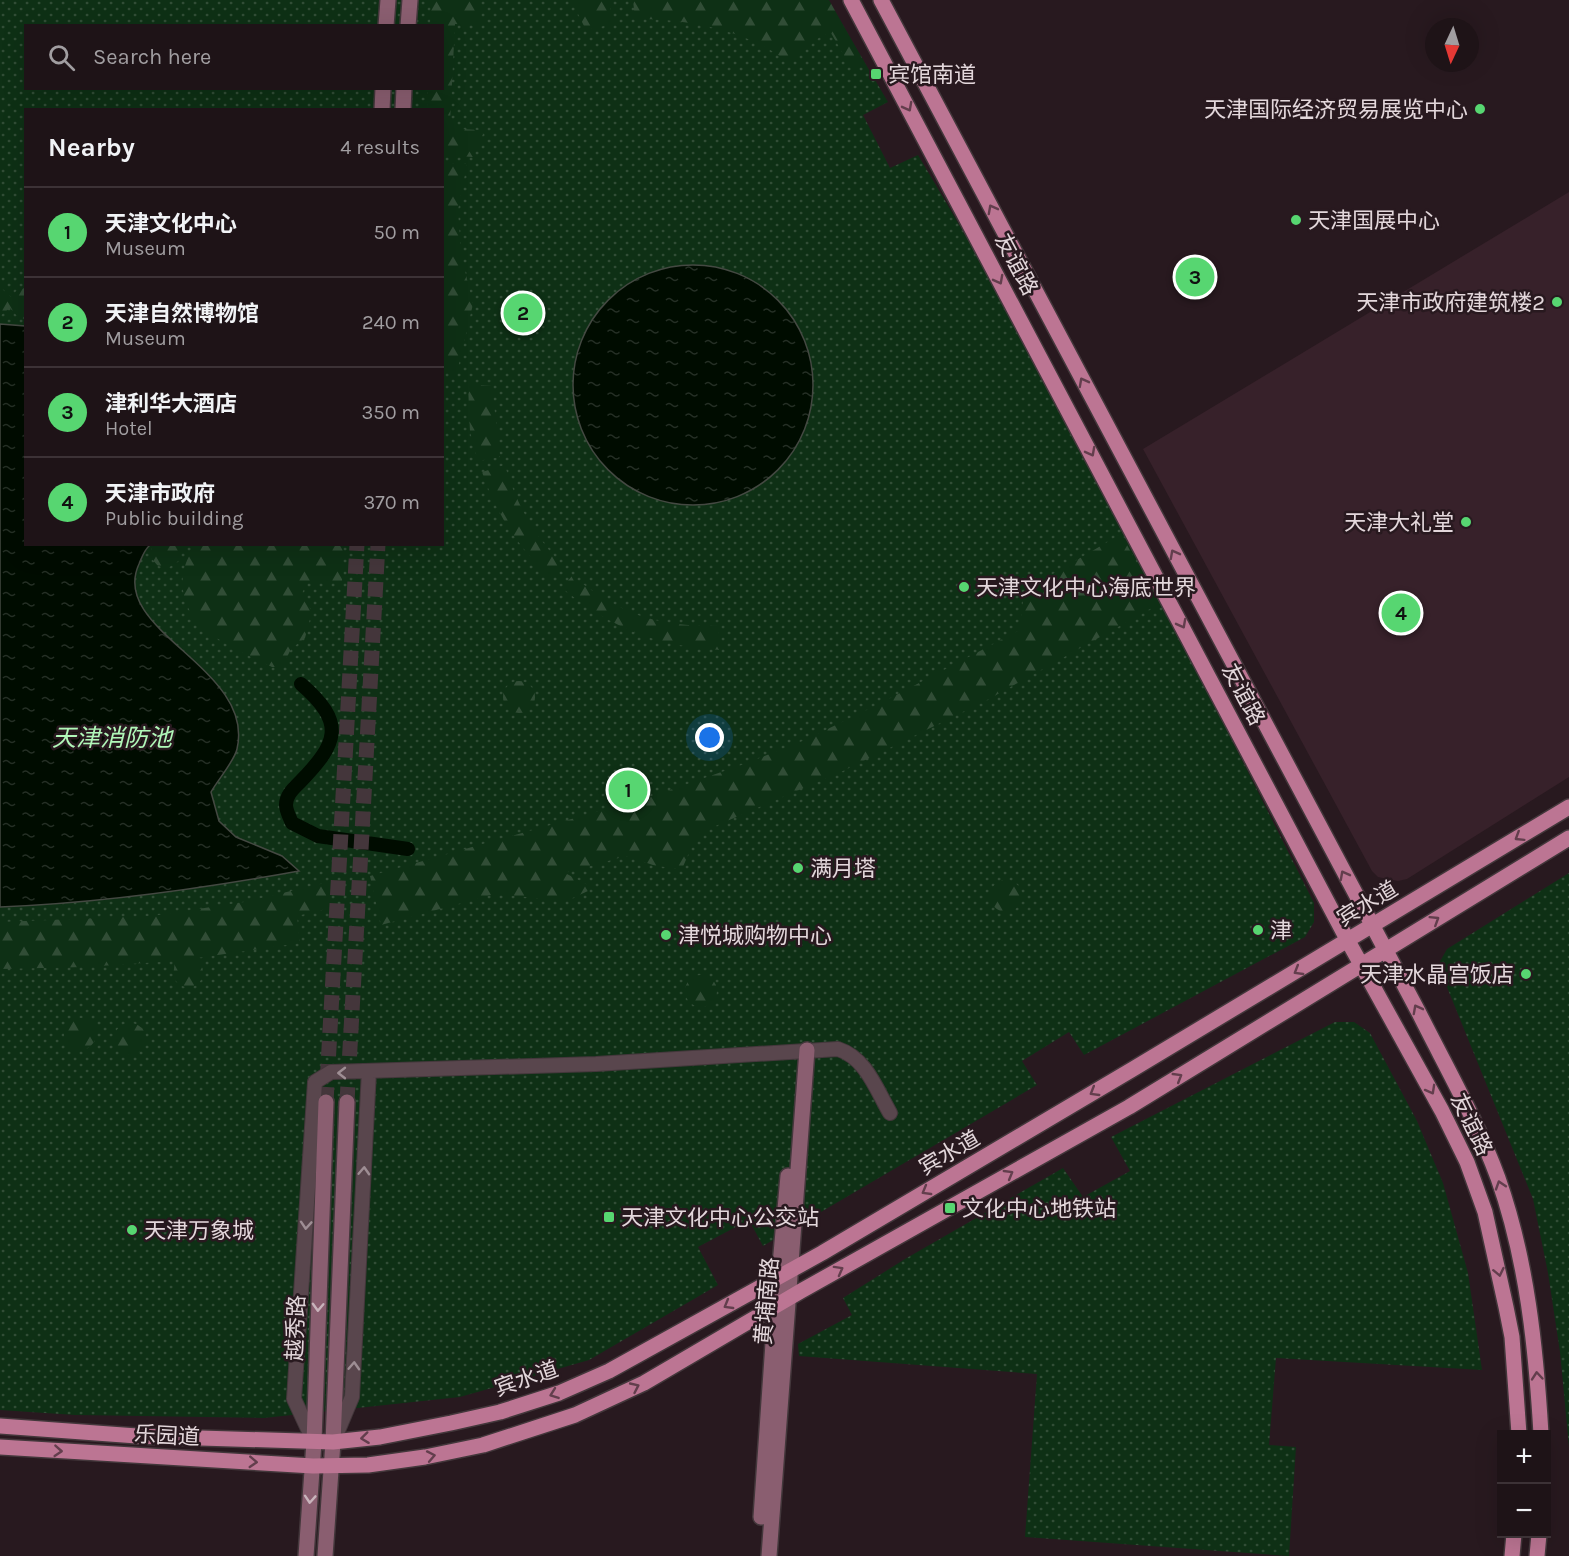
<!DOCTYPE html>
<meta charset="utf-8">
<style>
:root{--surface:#1e1317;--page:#2b2024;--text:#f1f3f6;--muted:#a19ea1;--line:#3c3236;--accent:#57d671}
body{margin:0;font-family:Karla,"Noto Sans SC",sans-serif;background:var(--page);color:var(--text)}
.controls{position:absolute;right:18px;bottom:18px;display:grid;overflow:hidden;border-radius:0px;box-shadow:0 6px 24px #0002}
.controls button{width:54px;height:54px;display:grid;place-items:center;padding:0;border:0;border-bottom:2px solid var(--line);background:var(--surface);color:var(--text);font:30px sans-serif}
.compass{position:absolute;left:1425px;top:18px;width:54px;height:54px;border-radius:50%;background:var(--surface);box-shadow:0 6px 24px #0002;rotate:184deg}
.you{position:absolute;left:710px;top:738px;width:21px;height:21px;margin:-15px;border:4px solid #fff;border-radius:50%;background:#1a73e8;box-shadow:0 0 0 9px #1a73e833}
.badge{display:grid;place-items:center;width:39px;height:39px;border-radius:50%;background:var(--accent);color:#111;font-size:20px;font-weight:700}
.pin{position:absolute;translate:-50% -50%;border:3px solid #fff;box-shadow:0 2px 6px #0006}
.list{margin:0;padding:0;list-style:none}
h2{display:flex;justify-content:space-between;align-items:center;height:78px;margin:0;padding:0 24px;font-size:26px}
h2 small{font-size:20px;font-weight:400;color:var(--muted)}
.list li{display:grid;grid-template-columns:39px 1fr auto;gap:18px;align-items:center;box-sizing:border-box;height:90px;padding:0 24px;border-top:2px solid var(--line)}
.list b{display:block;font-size:22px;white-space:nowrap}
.list p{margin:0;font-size:20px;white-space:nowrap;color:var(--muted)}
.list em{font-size:20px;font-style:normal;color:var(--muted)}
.icon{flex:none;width:33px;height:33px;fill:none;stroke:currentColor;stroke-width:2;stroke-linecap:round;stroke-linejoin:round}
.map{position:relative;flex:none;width:1569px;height:1556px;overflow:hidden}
.search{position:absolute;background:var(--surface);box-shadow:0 6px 24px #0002;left:24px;top:24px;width:420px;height:66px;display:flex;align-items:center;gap:15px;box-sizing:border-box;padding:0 21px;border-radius:0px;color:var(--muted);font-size:22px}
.panel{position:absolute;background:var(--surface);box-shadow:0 6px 24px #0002;left:24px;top:108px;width:420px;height:438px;border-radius:0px}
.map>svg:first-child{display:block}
</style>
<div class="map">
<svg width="1569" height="1556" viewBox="0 0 1569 1556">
<defs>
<pattern id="grass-dots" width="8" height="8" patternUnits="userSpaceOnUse" patternTransform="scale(1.5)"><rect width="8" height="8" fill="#0e3015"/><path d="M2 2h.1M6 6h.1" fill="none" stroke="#314d36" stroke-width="1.8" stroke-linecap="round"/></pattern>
<pattern id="forest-firs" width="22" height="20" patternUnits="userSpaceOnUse" patternTransform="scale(1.5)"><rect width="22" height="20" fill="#0e3015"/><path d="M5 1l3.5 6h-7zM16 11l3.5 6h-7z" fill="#314d36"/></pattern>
<pattern id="water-ripples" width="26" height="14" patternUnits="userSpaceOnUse" patternTransform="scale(1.5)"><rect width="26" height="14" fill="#000c00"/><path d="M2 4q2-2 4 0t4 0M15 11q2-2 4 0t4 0" fill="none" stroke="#252f25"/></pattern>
</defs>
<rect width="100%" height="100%" fill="#28191f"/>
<path fill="#37212a" d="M1569,192v585l-162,102 -9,2 -20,-4 -6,-6 -229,-422z"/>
<path fill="url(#grass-dots)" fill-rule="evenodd" d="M0,0h828l60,102 -25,13 27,53 28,-13c145,241 269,497 396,748v19l-9,15 -221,118 -15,-23 -47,29 15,24 -274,161 -14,-26 -51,27 20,38 -129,75 -129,37 -196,21 -189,-3 -75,-5zM26,26h416v62h-416zM26,110h416v434h-416z
M1569,873v574l-9,-95 -12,-79 -15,-74 -95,-234 9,-16z
M1335,1022h19l16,11 47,88 26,62 25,90 14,97 -206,-12 -7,87 27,2 -7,109 -264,-19 12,-163 -238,-18 -1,-12 54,-29 -9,-17 62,-39 158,-91 20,29 47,-26 -19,-34z"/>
<path fill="url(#forest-firs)" d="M431,0h49l-1,25 -24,-1 -5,98 9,7 20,1 4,4 -10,23 -30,-2 -1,-45 -15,-1 1,-20 14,-1v-62l-12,-1z
M575,0h34l4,24 -27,6 -11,-22z
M633,0h196l35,62 -12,7 -21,-36 -10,3 -32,27c-43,-34 -101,-44 -154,-44z
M443,163l24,1 -9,46 3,44 12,50 -16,68 -14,-1z
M0,287l11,10 6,-7 8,-2v31l-7,-2 -8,-9 -10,8z
M468,384l24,2 8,71 -22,4 -8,-29z
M505,465c11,40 30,71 58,101l-12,12c-33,-31 -54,-63 -69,-106z
M1121,534l38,70 -170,95 -146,72 -146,63 -15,35 -26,-3 -30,-10 -61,17 25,13 -2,5 -22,10 -71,-7 -114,31 -11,-49 286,-81 91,-32 58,-23 76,-37 139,-73 4,-39z
M152,545h27l1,15 -12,8 -10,-2 -7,-8z
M193,545h150l-1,38 -35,-1 -6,14 11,15 -7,27 -14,11 -9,18h-10c-39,-20 -95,-38 -89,-92 1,-10 7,-21 10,-30z
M572,576c51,39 82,50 146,50l3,24c-65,-4 -108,-21 -159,-62z
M503 697a16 16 0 1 1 32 0a16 16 0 1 1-32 0Z
M990 896a16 16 0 1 1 32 0a16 16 0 1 1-32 0Z
M329,882l1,26 -33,8 3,27 -103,15c18,22 -10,42 -24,19l2,-16 -91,6 -84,2v-47l152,-6 92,-14z
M685 991a16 16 0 1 1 32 0a16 16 0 1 1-32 0Z
M64 1034a16 16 0 1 1 32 0a16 16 0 1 1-32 0Z
M114 1039a16 16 0 1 1 32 0a16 16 0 1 1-32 0Z"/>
<path fill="url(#water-ripples)" stroke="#444942" stroke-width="1.5" d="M573 385a120 120 0 1 1 240 0a120 120 0 1 1-240 0Z
M0,324l25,2 1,218 124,1c-6,5 -8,12 -11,19 -31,67 117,104 98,185 -2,11 -20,32 -26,43l8,29 17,16 46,19 17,15c-99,18 -198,32 -299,36z"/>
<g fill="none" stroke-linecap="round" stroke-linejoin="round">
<path stroke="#000c00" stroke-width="14" d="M301,684c45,39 37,59 -1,98 -7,7 -14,13 -14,23 0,6 4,13 6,18l26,13 90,13"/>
<path stroke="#44363b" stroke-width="15" stroke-dasharray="15 8" stroke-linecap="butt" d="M326,1102l31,-558
M347,1102l31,-558"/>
<defs>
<path id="street" d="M334,1440l18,-43 17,-326
M314,1442l-20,-43 21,-317 16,-10 265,-8 242,-15c28,9 38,40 52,64"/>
<path id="secondary" d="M386,26l2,-26
M408,26l2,-26
M382,110l1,-22
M403,110l1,-22
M761,1517l12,-174 15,-167
M306,1556l8,-114 12,-340
M325,1556l8,-114 14,-340
M769,1556l38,-506"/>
<path id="primary" d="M851,0l497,941 94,170 25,51 18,50 21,95 6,30 7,97
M881,0l538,1013c27,54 58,108 79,165 29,82 38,170 43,256
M0,1426l137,10 196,6 47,-5 71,-14 49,-11 59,-19 50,-22 213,-118 311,-184 436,-262
M0,1447l313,19 55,-1 57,-8 58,-12 92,-30 69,-32 157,-92 328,-184 440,-269
M1512,1556l2,-22
M1537,1556l2,-22"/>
</defs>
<use href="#street" stroke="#43373b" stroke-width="16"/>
<use href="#secondary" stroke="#43373b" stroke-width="18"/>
<use href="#primary" stroke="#43373b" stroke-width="18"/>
<use href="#street" stroke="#59464d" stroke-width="14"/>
<use href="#secondary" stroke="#8a5e70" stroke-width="15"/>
<use href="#primary" stroke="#bc7593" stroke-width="15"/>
</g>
<defs><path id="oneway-chevron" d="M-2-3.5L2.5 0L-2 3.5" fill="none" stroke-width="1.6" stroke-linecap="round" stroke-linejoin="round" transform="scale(1.5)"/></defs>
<g stroke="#633e4d">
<use href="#oneway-chevron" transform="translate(908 107) rotate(62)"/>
<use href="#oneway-chevron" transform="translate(992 209) rotate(-118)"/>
<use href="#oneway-chevron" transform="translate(999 280) rotate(62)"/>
<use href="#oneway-chevron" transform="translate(1083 382) rotate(-118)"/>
<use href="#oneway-chevron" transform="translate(1091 452) rotate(62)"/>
<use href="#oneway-chevron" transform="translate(1174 554) rotate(-118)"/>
<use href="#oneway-chevron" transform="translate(1182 624) rotate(62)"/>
<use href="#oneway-chevron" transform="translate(1519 837) rotate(148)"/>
<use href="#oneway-chevron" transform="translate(1344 875) rotate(-118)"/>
<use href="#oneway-chevron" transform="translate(1435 920) rotate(-32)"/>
<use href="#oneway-chevron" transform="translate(1298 971) rotate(149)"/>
<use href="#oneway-chevron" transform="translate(1417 1009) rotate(-118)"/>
<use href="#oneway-chevron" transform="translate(1178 1077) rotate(-31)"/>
<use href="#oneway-chevron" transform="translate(1431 1090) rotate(61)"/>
<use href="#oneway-chevron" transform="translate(1094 1092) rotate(149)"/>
<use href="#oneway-chevron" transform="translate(1009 1174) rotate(-30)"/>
<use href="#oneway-chevron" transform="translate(1500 1185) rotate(-108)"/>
<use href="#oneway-chevron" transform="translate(926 1191) rotate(150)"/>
<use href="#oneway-chevron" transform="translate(839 1270) rotate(-29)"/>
<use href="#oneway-chevron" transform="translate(1499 1272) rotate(78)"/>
<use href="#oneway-chevron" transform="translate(728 1305) rotate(150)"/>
<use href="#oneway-chevron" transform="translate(1537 1376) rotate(-95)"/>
<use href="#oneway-chevron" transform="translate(635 1387) rotate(-25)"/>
<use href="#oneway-chevron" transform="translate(554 1394) rotate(160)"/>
<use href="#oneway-chevron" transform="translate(365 1438) rotate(173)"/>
<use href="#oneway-chevron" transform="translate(58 1451) rotate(4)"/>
<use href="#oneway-chevron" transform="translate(431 1456) rotate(-11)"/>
<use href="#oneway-chevron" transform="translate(253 1462) rotate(3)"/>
</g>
<g stroke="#9e8e94">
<use href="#oneway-chevron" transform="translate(342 1073) rotate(180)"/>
<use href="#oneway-chevron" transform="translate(364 1171) rotate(-87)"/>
<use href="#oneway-chevron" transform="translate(306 1225) rotate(94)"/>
<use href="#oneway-chevron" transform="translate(354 1366) rotate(-87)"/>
</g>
<g stroke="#c8b3bb">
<use href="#oneway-chevron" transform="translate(318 1307) rotate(92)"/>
<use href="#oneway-chevron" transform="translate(310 1499) rotate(94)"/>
</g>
<g fill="#57d671" stroke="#28191f" stroke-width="2">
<rect x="870" y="68" width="12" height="12" rx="3"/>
<circle cx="1480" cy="109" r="6"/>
<circle cx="1296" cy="220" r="6"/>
<circle cx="1557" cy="302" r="6"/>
<circle cx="1466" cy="522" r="6"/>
<circle cx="964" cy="587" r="6"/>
<circle cx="798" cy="868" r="6"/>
<circle cx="1258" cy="930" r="6"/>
<circle cx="666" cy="935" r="6"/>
<circle cx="1526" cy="974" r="6"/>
<rect x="944" y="1202" width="12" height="12" rx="3"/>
<rect x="603" y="1211" width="12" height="12" rx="3"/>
<circle cx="132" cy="1230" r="6"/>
</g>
<g text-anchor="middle" stroke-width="5" stroke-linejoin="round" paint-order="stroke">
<g font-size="22" fill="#e3d7db" stroke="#28191f" text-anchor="start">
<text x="888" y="82">宾馆南道</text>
<text x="1468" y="117" text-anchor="end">天津国际经济贸易展览中心</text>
<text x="1308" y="228">天津国展中心</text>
<text x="1545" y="310" text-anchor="end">天津市政府建筑楼2</text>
<text x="1454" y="530" text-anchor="end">天津大礼堂</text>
<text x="976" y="595">天津文化中心海底世界</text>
<text x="810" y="876">满月塔</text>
<text x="1270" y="938">津</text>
<text x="678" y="943">津悦城购物中心</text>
<text x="1514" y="982" text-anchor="end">天津水晶宫饭店</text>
<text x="962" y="1216">文化中心地铁站</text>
<text x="621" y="1225">天津文化中心公交站</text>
<text x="144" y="1238">天津万象城</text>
</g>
<g font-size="22" fill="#e3d7db" stroke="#28191f">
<text transform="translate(1017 264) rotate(62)" y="8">友谊路</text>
<text transform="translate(1244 694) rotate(62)" y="8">友谊路</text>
<text transform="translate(1367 903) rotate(-31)" y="8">宾水道</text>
<text transform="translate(1472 1124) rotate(64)" y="8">友谊路</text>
<text transform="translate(949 1152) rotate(-30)" y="8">宾水道</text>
<text transform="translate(766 1301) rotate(-85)" y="8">黄埔南路</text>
<text transform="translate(295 1328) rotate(-88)" y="8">越秀路</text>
<text transform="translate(526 1378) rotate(-19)" y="8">宾水道</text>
<text transform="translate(167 1435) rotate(3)" y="8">乐园道</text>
</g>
<g font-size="24" font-style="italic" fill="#b1f8b9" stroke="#28191f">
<text x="112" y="746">天津消防池</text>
</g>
</g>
</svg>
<div class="controls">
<button>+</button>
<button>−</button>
</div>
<svg class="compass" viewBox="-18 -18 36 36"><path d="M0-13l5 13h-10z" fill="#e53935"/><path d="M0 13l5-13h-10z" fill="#a19ea1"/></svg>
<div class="you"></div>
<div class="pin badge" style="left:628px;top:790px">1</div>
<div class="pin badge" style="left:523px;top:313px">2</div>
<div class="pin badge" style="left:1195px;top:277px">3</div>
<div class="pin badge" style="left:1401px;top:613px">4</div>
<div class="search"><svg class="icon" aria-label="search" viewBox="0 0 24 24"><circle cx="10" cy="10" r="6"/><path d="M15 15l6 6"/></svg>Search here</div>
<section class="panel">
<h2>Nearby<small>4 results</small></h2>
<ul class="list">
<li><span class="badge">1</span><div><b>天津文化中心</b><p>Museum</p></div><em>50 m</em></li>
<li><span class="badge">2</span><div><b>天津自然博物馆</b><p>Museum</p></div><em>240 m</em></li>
<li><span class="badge">3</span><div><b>津利华大酒店</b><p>Hotel</p></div><em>350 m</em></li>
<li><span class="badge">4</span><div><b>天津市政府</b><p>Public building</p></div><em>370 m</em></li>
</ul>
</section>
</div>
